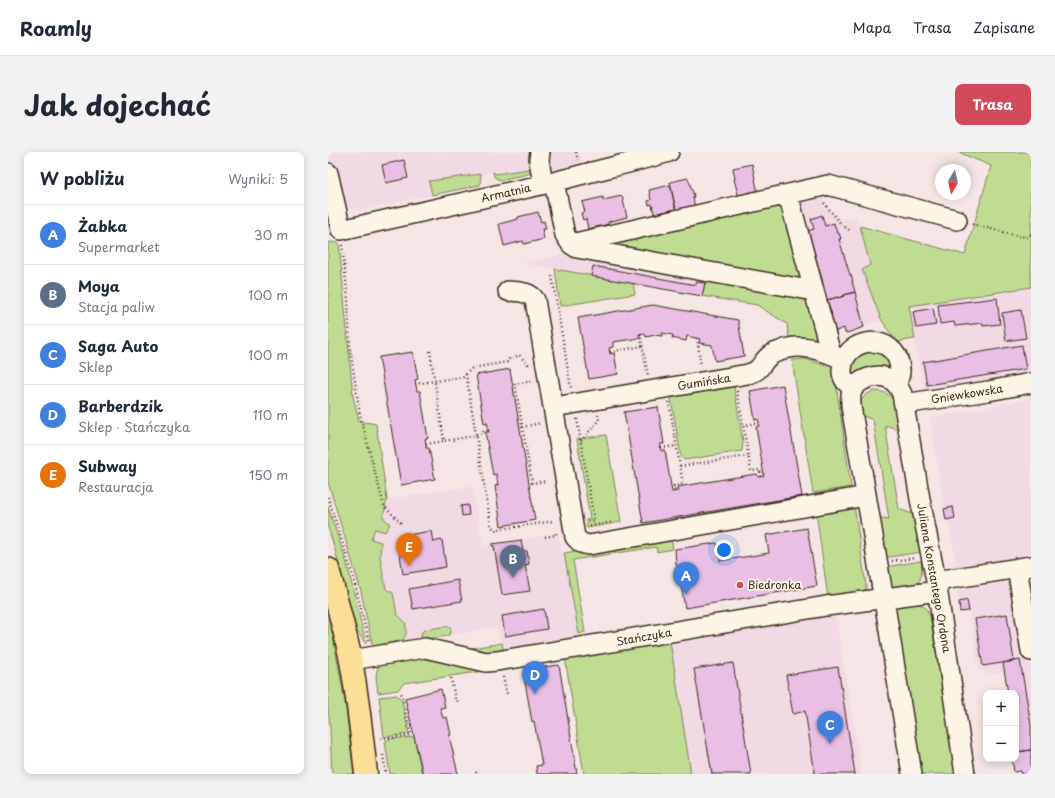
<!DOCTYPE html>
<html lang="pl">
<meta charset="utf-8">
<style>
:root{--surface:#fff;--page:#f2f2f3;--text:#1f2937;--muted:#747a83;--line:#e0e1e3;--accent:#d1495b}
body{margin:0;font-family:"Playpen Sans",sans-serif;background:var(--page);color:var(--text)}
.controls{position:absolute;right:12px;bottom:12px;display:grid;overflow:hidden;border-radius:8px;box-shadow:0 2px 10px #0003}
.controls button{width:36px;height:36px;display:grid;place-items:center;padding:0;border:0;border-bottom:1px solid var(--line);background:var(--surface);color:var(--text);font:20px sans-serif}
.compass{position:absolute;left:607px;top:12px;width:36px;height:36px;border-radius:50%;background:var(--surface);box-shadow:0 2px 10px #0003;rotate:188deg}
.you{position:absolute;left:396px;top:398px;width:14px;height:14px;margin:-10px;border:3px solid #fff;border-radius:50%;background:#1a73e8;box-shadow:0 0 0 6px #1a73e833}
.badge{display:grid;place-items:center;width:26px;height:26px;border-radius:50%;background:var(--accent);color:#fff;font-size:13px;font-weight:700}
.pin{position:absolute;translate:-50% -33px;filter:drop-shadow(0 1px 2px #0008)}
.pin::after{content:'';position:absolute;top:21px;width:14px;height:12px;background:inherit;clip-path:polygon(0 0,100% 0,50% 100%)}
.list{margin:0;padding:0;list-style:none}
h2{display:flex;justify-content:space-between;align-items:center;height:52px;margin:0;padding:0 16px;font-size:17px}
h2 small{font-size:13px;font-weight:400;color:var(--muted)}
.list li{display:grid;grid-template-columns:26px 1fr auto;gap:12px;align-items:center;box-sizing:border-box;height:60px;padding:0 16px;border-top:1px solid var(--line)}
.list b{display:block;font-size:15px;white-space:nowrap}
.list p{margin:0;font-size:13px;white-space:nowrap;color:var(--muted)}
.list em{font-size:13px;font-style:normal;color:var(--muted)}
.map{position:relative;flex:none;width:703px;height:622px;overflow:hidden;border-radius:8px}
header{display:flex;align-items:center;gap:24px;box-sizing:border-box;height:56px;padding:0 20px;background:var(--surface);border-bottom:1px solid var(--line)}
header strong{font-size:19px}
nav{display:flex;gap:22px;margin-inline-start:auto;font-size:14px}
.intro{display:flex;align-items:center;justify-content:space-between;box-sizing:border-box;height:96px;padding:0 24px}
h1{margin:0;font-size:28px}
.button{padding:10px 18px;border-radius:8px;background:var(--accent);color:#fff;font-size:14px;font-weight:700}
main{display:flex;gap:24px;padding:0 24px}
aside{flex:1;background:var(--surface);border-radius:8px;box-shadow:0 2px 10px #0003}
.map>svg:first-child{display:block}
</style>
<header>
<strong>Roamly</strong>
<nav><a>Mapa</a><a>Trasa</a><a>Zapisane</a></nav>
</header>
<div class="intro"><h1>Jak dojechać</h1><a class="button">Trasa</a></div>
<main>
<aside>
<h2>W pobliżu<small>Wyniki: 5</small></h2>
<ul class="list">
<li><span class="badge" style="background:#3f7fe0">A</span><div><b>Żabka</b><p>Supermarket</p></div><em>30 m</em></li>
<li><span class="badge" style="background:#5c6f8a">B</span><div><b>Moya</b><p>Stacja paliw</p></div><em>100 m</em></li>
<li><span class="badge" style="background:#3f7fe0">C</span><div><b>Saga Auto</b><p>Sklep</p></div><em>100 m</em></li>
<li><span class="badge" style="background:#3f7fe0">D</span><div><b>Barberdzik</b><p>Sklep · Stańczyka</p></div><em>110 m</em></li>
<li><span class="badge" style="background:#e8710a">E</span><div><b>Subway</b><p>Restauracja</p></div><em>150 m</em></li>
</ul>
</aside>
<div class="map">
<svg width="703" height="622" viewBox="0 0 703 622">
<rect width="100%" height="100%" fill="#f6e5e5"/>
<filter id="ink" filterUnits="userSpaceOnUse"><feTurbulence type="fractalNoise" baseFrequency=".025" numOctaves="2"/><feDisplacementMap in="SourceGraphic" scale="8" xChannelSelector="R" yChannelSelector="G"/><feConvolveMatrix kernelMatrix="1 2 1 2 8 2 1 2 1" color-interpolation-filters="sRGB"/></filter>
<g filter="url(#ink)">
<path fill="#f2dae5" d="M0,0h251l3,14 -44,9 -3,-7 -32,6h-7l-3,-2 -63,9 2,14 -68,15 -16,-1h-18l-2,-9z
M489,40l23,28 12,-3 4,-3 15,51 -9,5 19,49 -18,9 -16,5h-2l-2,-5 -12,5 -35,-136z
M246,100l133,24 -5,20 -180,-33z
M703,135v85l-107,21 -15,-87z
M703,246v376h-9l-1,-3 -7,1 -2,-13h4v-7h2l-2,-10v-49h-8l-4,-20 -13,1 -12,-3 -10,-60 -9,1 -7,-48 3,-1 -8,-43h-2l-2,-11 -14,-91z
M145,334l10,60 75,-13 3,17 3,3 16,86 -79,12 2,-2 -1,-5h-2l-3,-17 -103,19 -1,-3 10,-3 2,-2 1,-4v-7l-1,-5 -8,-8 -4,-21 -2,-2h-3l-2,-2 -6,-32 1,-15 -10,-3 4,-10 8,-12 4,-18z
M507,462l27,160h-171l-21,-133z"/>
<path fill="#c0dc93" stroke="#7e8358" d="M630,0h73v135l-122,19 6,33 -19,3 -15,-23 -19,-49 8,-5 -10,-39 105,29 26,-89z
M207,16l-3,5 -32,7 -6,-3 -1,-5 3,2z
M153,22l-1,11 -48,10 -3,-14z
M455,50l23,81 -196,-38z
M0,90l11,1 14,153 6,25 17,3 11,75 -4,18 7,7 -5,8 -10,-3 -4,10 10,3 -1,15 6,32c2,3 5,1 7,4l4,21 8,8 1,5v7l-3,6 -29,6 -2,-2 -11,-53 -33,-109z
M227,117l78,14 2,11 -75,12z
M379,124l100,20 11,40c-6,6 -21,4 -29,3l-2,-15 -30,-19 -55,-9z
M536,197l20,3 10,19 -43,9 -2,-16z
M477,207l24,8 5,3 17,117 -38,6 -21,-133z
M406,235l9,55 -1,9 -58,9 -3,-4 -10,-57 2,-2z
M546,239c25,1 22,18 24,38h-1l-12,-4 14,84 16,6 6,37 -38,6 -7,-41 13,2 -16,-99 -14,-6c1,-13 2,-18 15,-23z
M278,283l15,87 -34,6 -1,-8 4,-1 -13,-80z
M526,353l12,80v4l-3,3 -35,6 -12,-87z
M0,355l19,57 19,80 -9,-13 -23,-85 -6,-19z
M343,384l2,13 -16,3 -1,-5 -83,13 12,72 -6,2 -15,-81z
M593,409l1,8 -2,11 -3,4 -17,5 -6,-2 -5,-4 -4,-16z
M589,450l9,6 4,8 26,158h-38l-24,-160 5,-8z
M0,458l17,92 9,72h-22l-2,-48 -2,-19z
M119,474l4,3v3l-3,4 -22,3 -3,-1 -2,-2 1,-4 2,-2z
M342,489l21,133h-107l-19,-116z
M174,491l1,6 -2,2 -17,3 -18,-5z
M92,505l84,11 -100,15 -6,7 -20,3 -2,-17 2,-10 3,-2z
M69,543l5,6 7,33 -25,3 -5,-40z
M86,585l8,37h-32l-5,-32 4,-3z"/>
<path fill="#e9bfe5" stroke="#3b2a1e" d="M76,8l4,18 -22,5 -4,-18z
M424,12l6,30 -19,4 -5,-19h1l-2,-11z
M360,26l6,18 -1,1 2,11 -19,4 -6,-30z
M342,33l6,24 -22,5 -2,-10 -3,1 -1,-4 3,-1 -2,-10z
M294,44l5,21 -19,5 1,2 -21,5 -2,-10 -3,1 -2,-7 4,-1 -3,-10 21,-5v3z
M210,60l3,10 3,-1 2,8h-4l2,10 -20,5 -1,-3 -19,5 -5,-22 19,-5v-2z
M494,63l3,11 9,-3 3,10h2l2,6h-2l11,36h1l2,6h-1l3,11 -11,3v1l-6,2v-1l-11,3 -5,-17h1l-15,-52 6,-2 -3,-10z
M265,114l103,19v-3l9,1 -3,13 -111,-20z
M527,140l9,35 -17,6h-2l-1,-5 -13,5 -5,-16 6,-2 -5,-15 11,-3v1l6,-2v-1z
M669,146l3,26 -17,2v-3l-28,3 -1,-4 -14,2 -2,-19z
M325,153l85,15 6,36 -29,5 -3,-16 -13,-2 1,-4 -13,-3 -1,5 -14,-3 1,-3 -11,-2v3l-7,-1 -9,2 -1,-4 -6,1 1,4 -27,4v5l-4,1 1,6 4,-1 4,21 -29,5 -11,-61z
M605,156l3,17 -20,3 -3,-16z
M693,158l5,28 -20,3 -4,-28z
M694,193l4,24 -99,16 -4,-23z
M85,200l5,27 -3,1 2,11h3l8,47 -3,1 1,5v4h3l6,31 -34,6 -22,-128z
M182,217l25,151 -34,6 -6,-40 3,-1 -2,-11 -3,1 -8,-43h4l-2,-10 -3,1 -8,-48z
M455,233l19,111 -159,27 -19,-111 34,-5 6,37h-4l1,7 4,-1 7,42 6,-1 -1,-4 72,-12 8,-1 1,3 6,-1 -8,-49 3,-1v-3l-1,-4 -3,1 -5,-29z
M140,353l1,10 -7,1 -1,-10z
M625,355l2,11 -9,2 -2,-11z
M479,376l10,58 -132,22 -7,-40 -2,-4 -1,-15 42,-6 3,18 49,-8 -3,-18z
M103,379l2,11 9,-2 4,27 -43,7 -4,-26 10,-2 -2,-11z
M193,388l2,11h4l2,13 -4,1 5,26 -28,4 -8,-49h-2v-2l30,-4z
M130,428l4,21 -49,8 -4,-20z
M639,448l2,11 -9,1 -1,-10z
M216,457l3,20 -42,7 -3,-20z
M679,462l7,47 -31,5 -8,-47z
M692,508l11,65v25l-13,2 -2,-10v-49h-8l-5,-30z
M405,511l18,111h-39l-18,-105z
M231,513l18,109h-40l-1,-8 6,-1 -8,-44 -2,1 -8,-46h3l-1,-6 9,-1 1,3 8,-1v-4z
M510,515l17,107h-40l-10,-63 -12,3 -7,-39z
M113,537l4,18 -5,1 3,10 4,-1 4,18h-2l9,39h-35l-18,-76z
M703,598v24h-9l-1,-3 -7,1 -2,-13h4v-7z"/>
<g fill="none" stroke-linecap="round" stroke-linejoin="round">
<defs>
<path id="minor" d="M212,0l-1,8 4,24
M0,21l13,57 213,-48c39,-11 77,-19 115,-30
M226,30l11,53 6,9 6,4 237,43
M460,42l43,160
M243,92l257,-59 129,35
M180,139c10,1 21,0 27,9l40,237 6,6 8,2 277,-49
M524,238c-2,-8 -9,-6 -10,-18 -1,-36 55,-42 58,-3 1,5 -2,10 -3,15
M576,252l84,-13 43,-8
M226,255l194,-33c14,-4 12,-10 21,-18 4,-3 7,-4 11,-5 3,-1 6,-3 9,-3 17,-4 40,5 55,12
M689,416l14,83
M608,429l95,-15
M23,508l74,-12 61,14 11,-1 329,-55 112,-15
M584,622l-24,-150 -37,-218c0,-5 -1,-11 1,-15 6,-12 24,-18 36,-13 7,3 11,9 14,16l18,105 16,82 29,193"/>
<path id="major" d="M0,417c8,30 17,61 23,92 7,38 11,75 15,113"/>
</defs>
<use href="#minor" stroke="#3b2a1e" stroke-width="22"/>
<use href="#major" stroke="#3b2a1e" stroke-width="25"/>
<path stroke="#3b2a1e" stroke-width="2.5" stroke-dasharray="1 3" stroke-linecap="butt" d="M248,0l2,8
M496,51l18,22 7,5
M644,72l46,12 9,1 4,-3
M14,93l6,55 2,48 10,67 24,91 18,18
M224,124l19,112
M312,182l8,42
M369,186l4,28
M102,199l14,90 35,-6 4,-4 5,-1
M282,200l33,-6
M138,222l25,152 4,4 59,-9
M203,229l-16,3 17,99 15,-2
M87,232l48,-7 9,-9 35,-6 3,-4 5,-1 4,-2 9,9v2
M409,239l14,80 9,-1 1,7
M341,250l14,82 -9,2 1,5
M249,267l17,101 -6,1
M415,273l16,-2
M194,275l19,-4
M253,289l18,-21 -1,-5
M98,292l18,-3
M333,296l15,-2
M352,314l68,-10
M0,345l25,79 16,66
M262,374l23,-4
M217,385l11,-2v-2
M564,409l23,-3
M175,525l4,17
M123,526l4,21 5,4
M53,587l30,-4 -10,-43
M55,603l3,19
M148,620l1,2"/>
<use href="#minor" stroke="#fcf5e5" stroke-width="19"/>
<use href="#major" stroke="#fbdf96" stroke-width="22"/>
</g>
</g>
<circle fill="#d1495b" stroke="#fcf5e5" stroke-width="1.5" cx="412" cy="433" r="4"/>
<g text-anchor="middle" stroke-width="3.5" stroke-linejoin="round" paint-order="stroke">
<g font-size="11" fill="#3b2a1e" stroke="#fcf5e5">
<text transform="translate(178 41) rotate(-13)" y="4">Armatnia</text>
<text transform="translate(376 230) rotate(-9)" y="4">Gumińska</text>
<text transform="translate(639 242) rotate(-9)" y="4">Gniewkowska</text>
<text transform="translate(606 426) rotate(80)" y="4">Juliana Konstantego Ordona</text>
<text transform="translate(316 485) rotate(-10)" y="4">Stańczyka</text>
</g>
<g font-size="11" fill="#3b2a1e" stroke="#fcf5e5" text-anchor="start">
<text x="420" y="437">Biedronka</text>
</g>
</g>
</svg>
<div class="controls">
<button>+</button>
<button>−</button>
</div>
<svg class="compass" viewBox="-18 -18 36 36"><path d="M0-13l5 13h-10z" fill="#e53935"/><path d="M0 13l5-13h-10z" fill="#747a83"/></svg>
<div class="you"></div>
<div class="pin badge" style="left:358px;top:443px;background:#3f7fe0">A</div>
<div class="pin badge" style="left:185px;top:426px;background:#5c6f8a">B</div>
<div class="pin badge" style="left:502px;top:592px;background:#3f7fe0">C</div>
<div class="pin badge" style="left:207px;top:542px;background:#3f7fe0">D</div>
<div class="pin badge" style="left:81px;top:414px;background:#e8710a">E</div>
</div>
</main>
